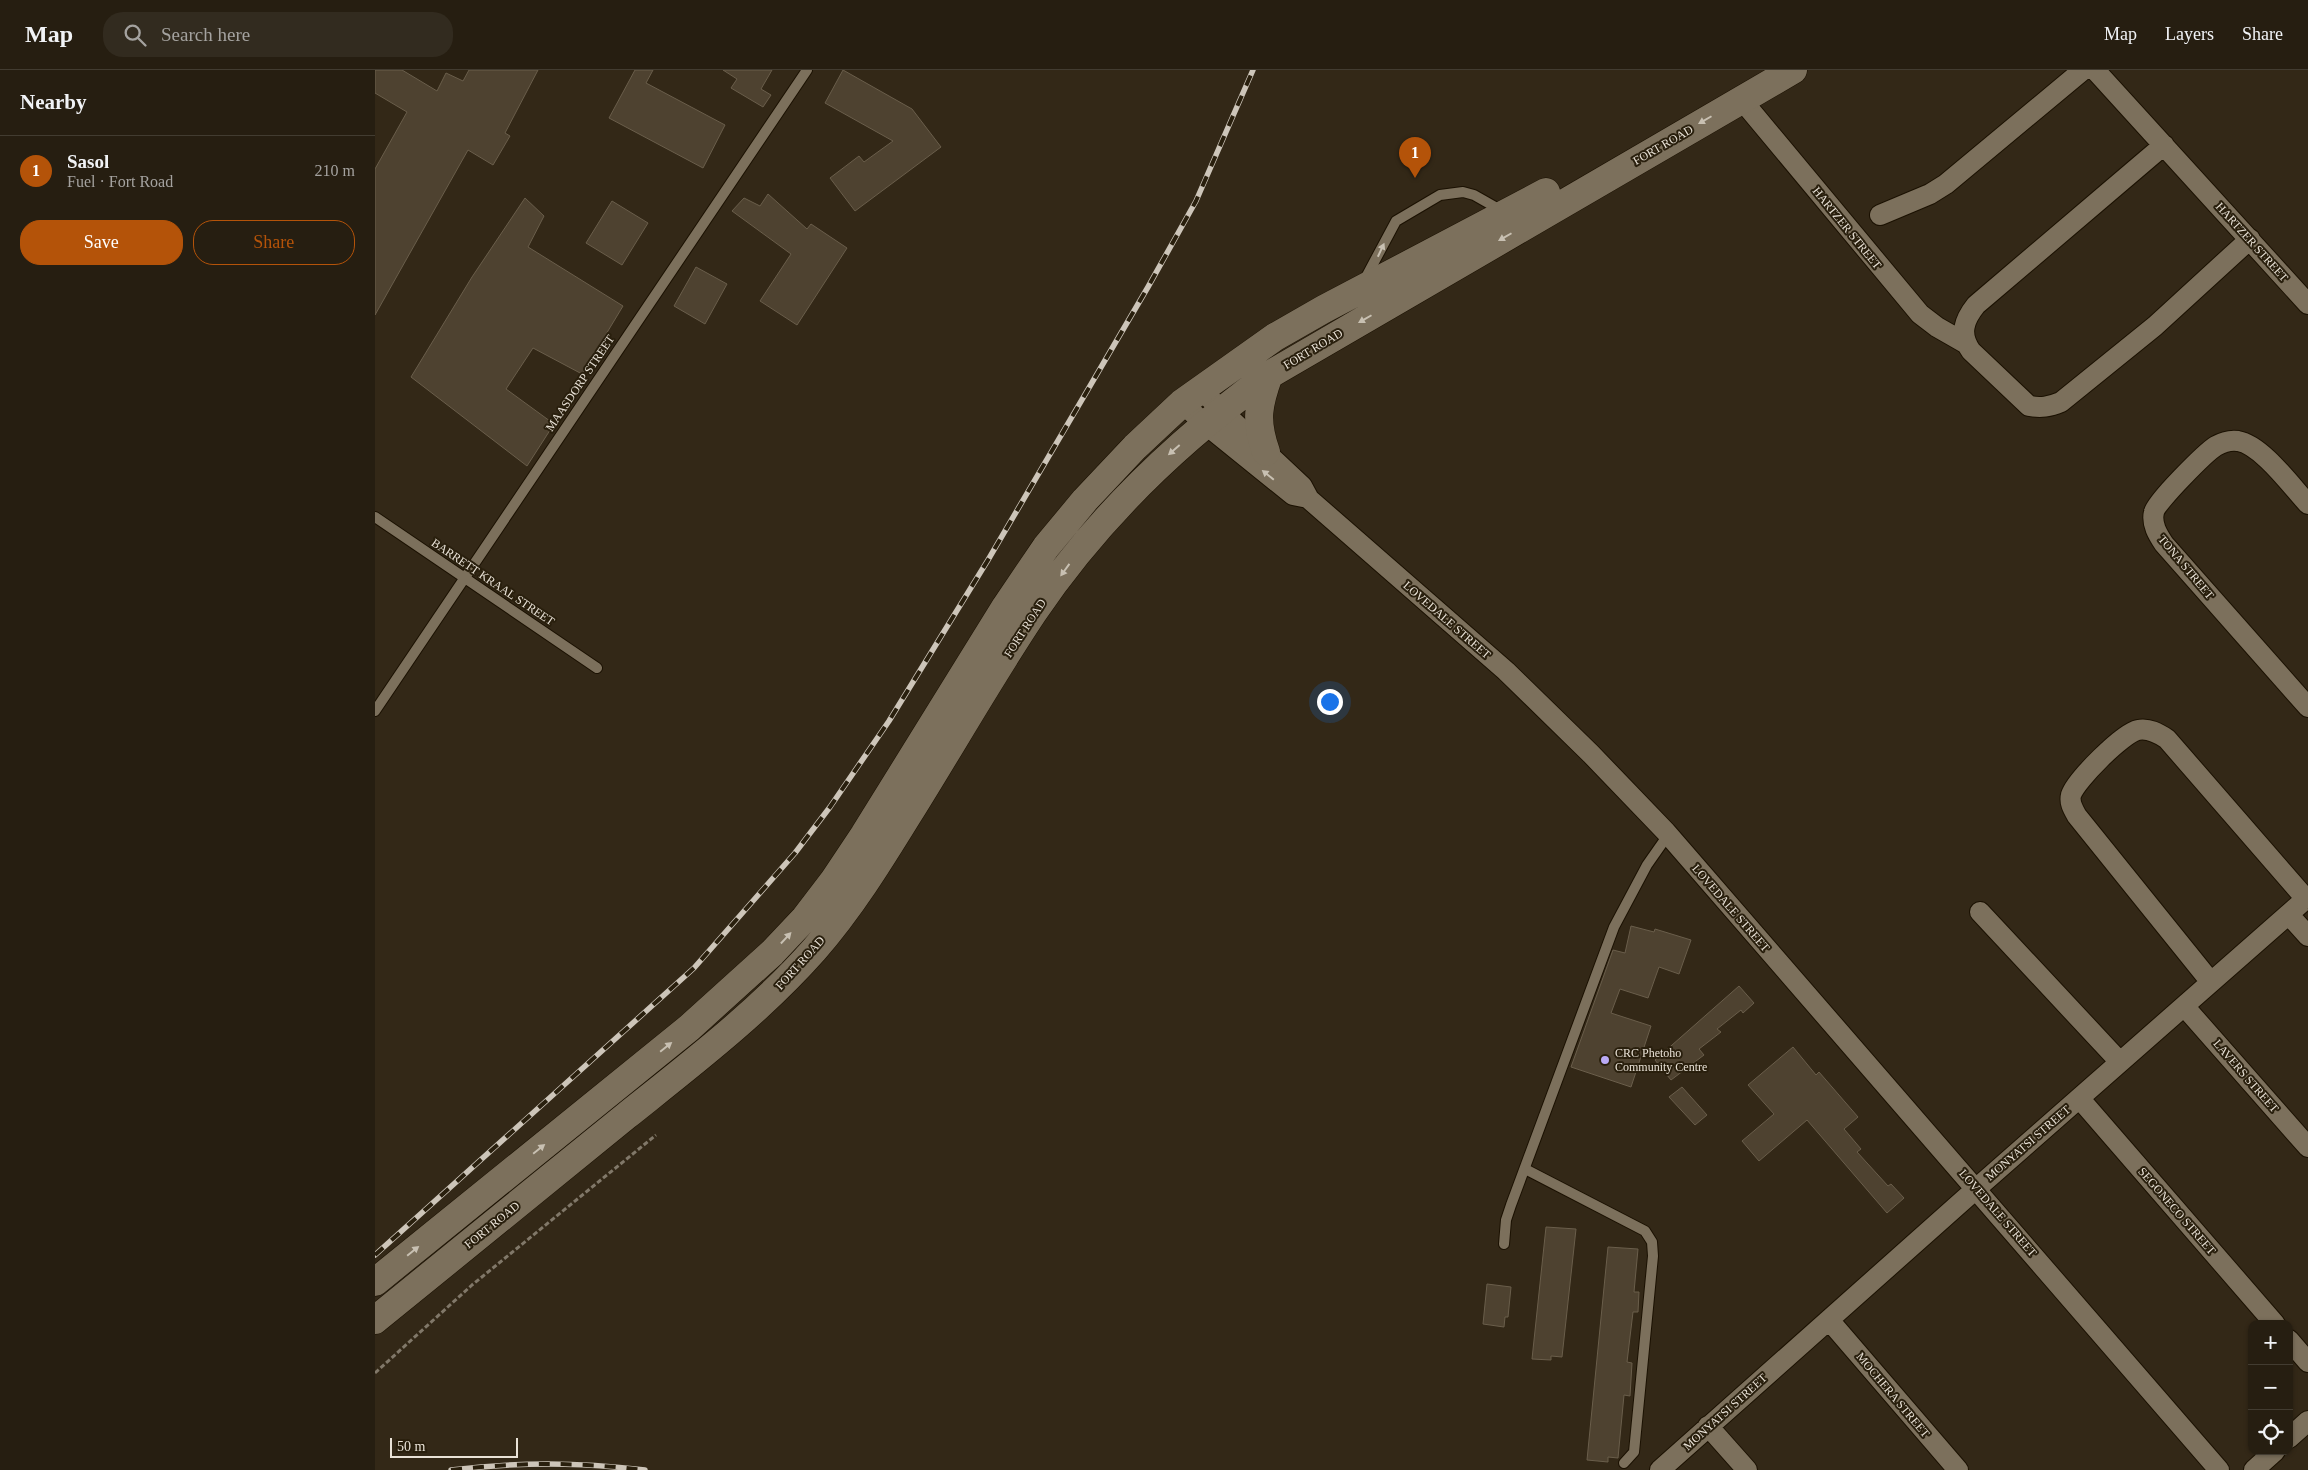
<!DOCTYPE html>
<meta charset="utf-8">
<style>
:root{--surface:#261e11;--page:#322b1f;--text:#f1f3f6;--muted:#a4a29f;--line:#423c31;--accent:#b45309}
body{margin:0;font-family:Georgia,serif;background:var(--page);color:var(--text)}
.controls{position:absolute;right:15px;bottom:15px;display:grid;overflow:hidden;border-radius:10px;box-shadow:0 1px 4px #0004}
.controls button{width:45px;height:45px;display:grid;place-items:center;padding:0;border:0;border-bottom:1px solid var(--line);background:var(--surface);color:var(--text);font:25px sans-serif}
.scale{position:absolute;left:15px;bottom:12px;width:128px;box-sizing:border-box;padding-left:5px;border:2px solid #e9e2d7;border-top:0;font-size:14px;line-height:18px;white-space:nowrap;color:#e9e2d7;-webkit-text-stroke:4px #291f0d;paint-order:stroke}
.you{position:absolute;left:954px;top:631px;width:18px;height:18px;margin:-12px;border:4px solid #fff;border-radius:50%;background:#1a73e8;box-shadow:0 0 0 8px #1a73e833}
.badge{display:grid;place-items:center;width:32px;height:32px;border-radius:50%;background:var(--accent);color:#fff;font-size:16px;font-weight:700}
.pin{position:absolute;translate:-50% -41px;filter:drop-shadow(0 1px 2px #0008)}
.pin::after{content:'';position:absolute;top:26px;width:18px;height:15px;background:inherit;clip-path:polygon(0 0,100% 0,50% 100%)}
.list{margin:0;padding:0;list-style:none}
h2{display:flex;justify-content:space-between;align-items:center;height:65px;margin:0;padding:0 20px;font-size:21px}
h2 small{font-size:16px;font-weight:400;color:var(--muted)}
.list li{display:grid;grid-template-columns:32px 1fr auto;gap:15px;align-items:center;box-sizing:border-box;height:70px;padding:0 20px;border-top:1px solid var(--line)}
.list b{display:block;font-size:19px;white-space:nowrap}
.list p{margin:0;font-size:16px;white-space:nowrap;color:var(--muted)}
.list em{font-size:16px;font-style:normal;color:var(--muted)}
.actions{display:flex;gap:10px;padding:15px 20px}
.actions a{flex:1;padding:11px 0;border:1px solid var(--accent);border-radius:20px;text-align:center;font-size:18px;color:var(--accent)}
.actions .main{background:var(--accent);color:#fff}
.icon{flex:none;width:28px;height:28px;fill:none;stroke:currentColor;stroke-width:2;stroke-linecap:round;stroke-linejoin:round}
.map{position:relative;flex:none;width:1933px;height:1400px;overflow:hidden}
header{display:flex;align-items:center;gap:30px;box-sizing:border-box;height:70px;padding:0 25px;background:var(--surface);border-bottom:1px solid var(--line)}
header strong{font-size:24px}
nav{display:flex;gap:28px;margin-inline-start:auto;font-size:18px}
.search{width:350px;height:45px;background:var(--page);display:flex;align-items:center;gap:12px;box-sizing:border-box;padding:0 18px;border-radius:20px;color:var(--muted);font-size:19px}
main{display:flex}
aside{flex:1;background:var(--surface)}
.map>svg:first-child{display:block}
</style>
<header>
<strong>Map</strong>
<div class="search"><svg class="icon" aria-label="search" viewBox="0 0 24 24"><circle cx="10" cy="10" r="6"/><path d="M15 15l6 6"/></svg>Search here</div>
<nav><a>Map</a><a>Layers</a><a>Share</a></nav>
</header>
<main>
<aside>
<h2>Nearby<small></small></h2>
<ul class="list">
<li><span class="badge">1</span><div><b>Sasol</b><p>Fuel · Fort Road</p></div><em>210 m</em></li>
</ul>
<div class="actions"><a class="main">Save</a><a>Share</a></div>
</aside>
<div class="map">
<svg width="1933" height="1400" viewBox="0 0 1933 1400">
<rect width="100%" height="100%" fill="#332817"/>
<path fill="#4e4230" stroke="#6a5e4b" d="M0,0h27l35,21 9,-18 17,8 6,-11h69l-33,63 5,3 -17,29 -25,-15 -93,165v-146l32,-57 -32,-19z
M260,0h18l-7,13 79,42 -22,43 -94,-50z
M348,0h49l-11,19 10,6 -8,12 -32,-19 6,-9z
M468,0l69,39 29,38 -86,64 -25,-33 29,-22 5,6 29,-21 -68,-38z
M393,124l39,35 4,-5 36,24 -50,77 -37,-24 31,-47 -59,-43 12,-13 16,8z
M150,128l19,18 -16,31 95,59 -41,68 -49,-26 -27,41 48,35 -27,42 -116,-89 61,-100z
M237,131l36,22 -26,42 -36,-22z
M321,197l31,17 -22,40 -31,-18z
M1256,856l23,6 1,-3 36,11 -12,34 -20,-7 -11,31 -28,-9 -9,24 40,13 -20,61 -60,-20 42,-117 12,3z
M1364,916l15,17 -11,10 -2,-3 -24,19 4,3 -22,17 5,6 -33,25 -16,-20z
M1418,977l23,28 3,-3 39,45 -14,12 17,20 -4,3 31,34 3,-2 13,14 -17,15 -80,-93 -48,41 -17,-20 32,-27 -26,-29z
M1307,1017l25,28 -12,10 -26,-28z
M1171,1157l30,2 -14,128 -11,-1v4l-19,-1z
M1233,1177l30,2 -4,43h5l-1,20h-5l-6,50 5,1 -2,33 -6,-1 -6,63 -10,-1v5l-21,-2z
M1112,1214l24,3 -3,30h-3l-1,10 -21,-3z"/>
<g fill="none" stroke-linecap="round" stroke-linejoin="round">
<defs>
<path id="lane" d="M990,209l31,-58 44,-26 23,-3 11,3 30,17
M0,447l222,151
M0,641l432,-641
M1150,1099l120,62 7,11 1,14 -19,196 -10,11
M1129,1174l2,-24 5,-15 103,-278 33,-62 21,-30"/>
<path id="street" d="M1720,0l213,234
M1366,29l179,215 17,13 28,16
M1789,75l-188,160c-12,15 -17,29 -5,46l58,55c12,2 20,1 32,-4l94,-76 95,-87
M1505,145l50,-21 16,-10 137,-114
M825,318l21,22 81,76 7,13 197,172 85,83 75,78 553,638
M807,333l23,21 88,71 10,2
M1933,434c-16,-17 -46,-59 -70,-63 -7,-1 -15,1 -22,5 -10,6 -60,56 -62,66 -3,12 4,23 10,32l144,163
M1605,842l140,150
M1914,845l19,21
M1835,911l-133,-165c-4,-7 -8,-13 -6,-21 5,-15 52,-62 67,-65 11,-2 20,3 29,9l139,160
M1809,936l124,141
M1705,1029l195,225
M1454,1250l129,150
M1914,1270l19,22
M1333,1356l39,44
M1914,1368l19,-17
M1285,1400l317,-282 331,-291
M1879,1400l21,-19"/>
<path id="secondary" d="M891,382c-11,-31 -8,-47 3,-77
M0,1212l314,-254 83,-75 33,-35 29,-38 30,-45 142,-229 40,-59 39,-47 50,-53 47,-44 93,-66 49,-28 222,-117
M0,1250c84,-68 168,-136 251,-204 65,-52 132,-103 188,-166 36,-41 65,-88 94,-135 42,-67 81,-136 125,-202 64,-95 143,-171 236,-238l524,-305"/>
</defs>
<use href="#lane" stroke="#1b1102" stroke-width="12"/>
<use href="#street" stroke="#1b1102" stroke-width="22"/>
<use href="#secondary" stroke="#1b1102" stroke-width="29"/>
<path stroke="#817869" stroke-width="3" stroke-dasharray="5 2.5" stroke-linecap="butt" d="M0,1303l97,-88 184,-150"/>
<use href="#lane" stroke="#7c705c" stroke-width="10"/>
<use href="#street" stroke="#7c705c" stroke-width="20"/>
<use href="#secondary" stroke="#7c705c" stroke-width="28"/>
<defs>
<path id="rail" d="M0,1185l319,-287 101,-115 35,-46 59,-86 99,-161 160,-273 48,-86 57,-131
M76,1400c69,-8 125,-8 194,0"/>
</defs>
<use href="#rail" stroke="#cdc5b9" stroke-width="5.5"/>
<use href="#rail" stroke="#291f0d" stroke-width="4" stroke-dasharray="11" stroke-linecap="butt"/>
</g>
<defs><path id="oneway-solid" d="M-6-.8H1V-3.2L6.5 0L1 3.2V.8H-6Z" transform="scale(1.25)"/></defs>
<g fill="#c8c0b2">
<use href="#oneway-solid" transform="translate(1330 50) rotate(150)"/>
<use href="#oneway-solid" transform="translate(1130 167) rotate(150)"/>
<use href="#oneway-solid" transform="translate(1006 180) rotate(-65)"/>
<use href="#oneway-solid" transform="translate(990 249) rotate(150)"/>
<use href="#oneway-solid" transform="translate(799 380) rotate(139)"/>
<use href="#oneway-solid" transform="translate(893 405) rotate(-141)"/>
<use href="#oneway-solid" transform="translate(690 500) rotate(126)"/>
<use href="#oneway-solid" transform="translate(411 868) rotate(-47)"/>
<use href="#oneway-solid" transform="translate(291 977) rotate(-39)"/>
<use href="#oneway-solid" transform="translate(164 1079) rotate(-39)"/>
<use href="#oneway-solid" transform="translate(38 1181) rotate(-39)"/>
</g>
<circle fill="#baaaf6" stroke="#291f0d" stroke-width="2" cx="1230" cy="990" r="5"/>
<g text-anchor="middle" stroke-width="4" stroke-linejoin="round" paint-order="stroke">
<g font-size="12" fill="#e9e2d7" stroke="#291f0d">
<text transform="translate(1288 75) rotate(-30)" y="4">FORT ROAD</text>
<text transform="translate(1472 158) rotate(51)" y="4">HARTZER STREET</text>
<text transform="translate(1877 172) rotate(48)" y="4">HARTZER STREET</text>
<text transform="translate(938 279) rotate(-31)" y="4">FORT ROAD</text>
<text transform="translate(205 313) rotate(-56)" y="4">MAASDORP STREET</text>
<text transform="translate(1811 497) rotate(50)" y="4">TONA STREET</text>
<text transform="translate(118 512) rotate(34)" y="4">BARRETT KRAAL STREET</text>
<text transform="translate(1072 550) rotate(41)" y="4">LOVEDALE STREET</text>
<text transform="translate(650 558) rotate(-57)" y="4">FORT ROAD</text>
<text transform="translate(1356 838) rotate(49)" y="4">LOVEDALE STREET</text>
<text transform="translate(425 893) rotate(-48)" y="4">FORT ROAD</text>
<text transform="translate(1871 1006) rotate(49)" y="4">LAVERS STREET</text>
<text transform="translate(1653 1073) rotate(-41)" y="4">MONYATSI STREET</text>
<text transform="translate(1802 1141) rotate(49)" y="4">SEGONECO STREET</text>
<text transform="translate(1623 1143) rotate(49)" y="4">LOVEDALE STREET</text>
<text transform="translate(117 1155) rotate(-39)" y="4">FORT ROAD</text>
<text transform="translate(1518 1325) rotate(50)" y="4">MOCHERA STREET</text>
<text transform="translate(1350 1342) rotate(-42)" y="4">MONYATSI STREET</text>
</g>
<g font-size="12" fill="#e9e2d7" stroke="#291f0d" text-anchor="start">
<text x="1240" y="987">CRC Phetoho<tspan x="1240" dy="14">Community Centre</tspan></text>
</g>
</g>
</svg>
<div class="controls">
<button>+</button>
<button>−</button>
<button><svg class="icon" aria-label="locate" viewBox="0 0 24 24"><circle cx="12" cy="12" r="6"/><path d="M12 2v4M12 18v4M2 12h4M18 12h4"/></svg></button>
</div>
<div class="scale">50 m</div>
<div class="you"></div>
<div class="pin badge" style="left:1040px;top:108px">1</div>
</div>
</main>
